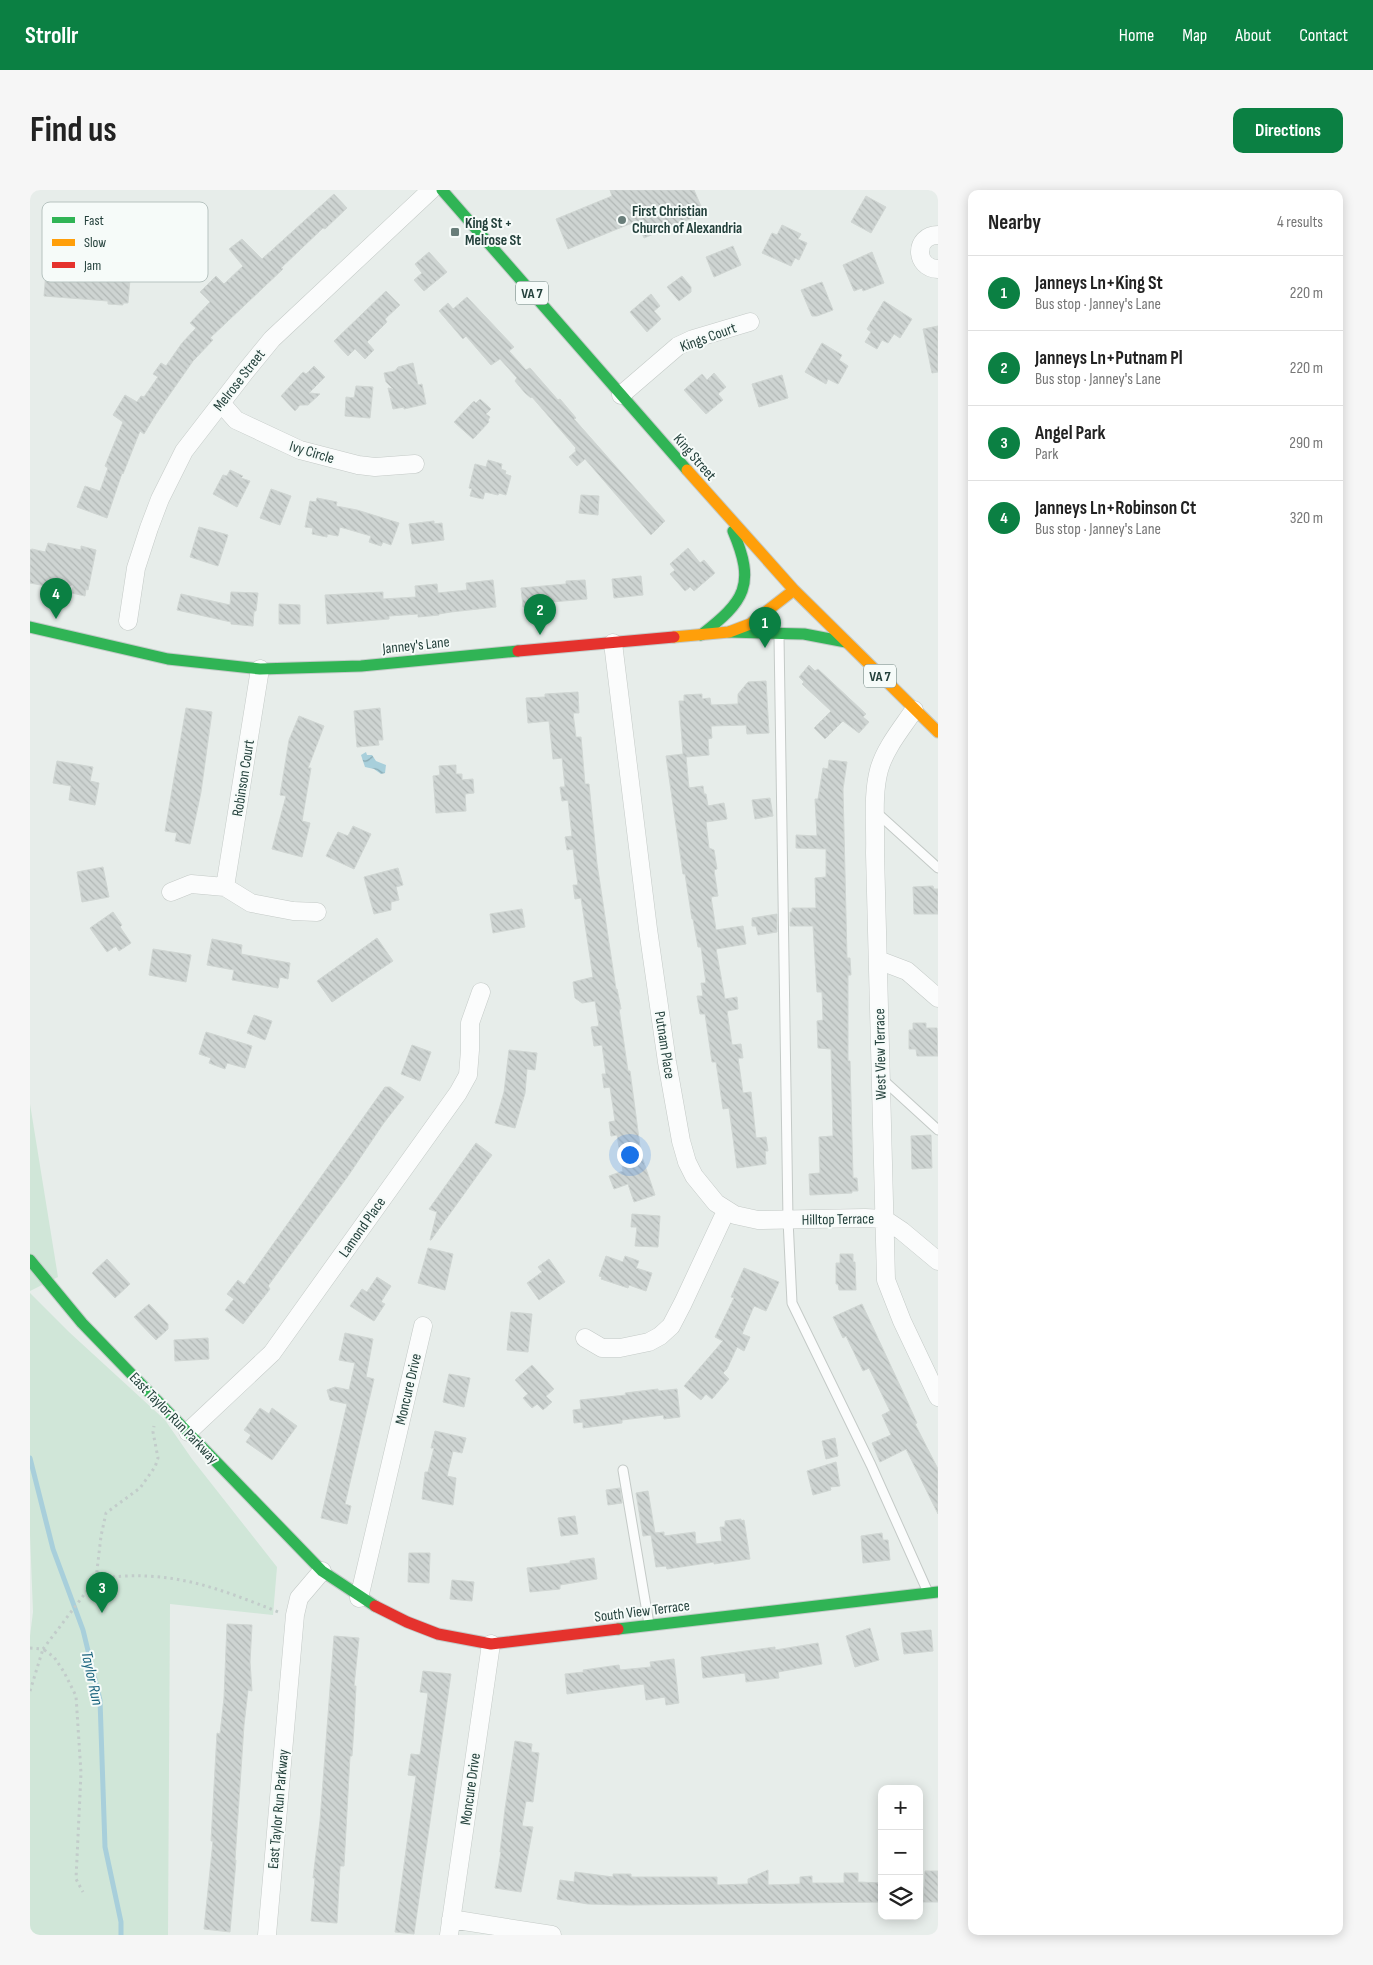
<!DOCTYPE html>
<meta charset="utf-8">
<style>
:root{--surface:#fff;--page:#f6f6f6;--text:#222;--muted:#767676;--line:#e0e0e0;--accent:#0b8043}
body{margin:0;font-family:"Sofia Sans Condensed",sans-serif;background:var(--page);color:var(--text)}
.controls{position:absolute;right:15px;bottom:15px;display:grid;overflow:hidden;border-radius:10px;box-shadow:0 2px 12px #0003}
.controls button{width:45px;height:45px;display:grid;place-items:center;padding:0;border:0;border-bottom:1px solid var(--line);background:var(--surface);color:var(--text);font:25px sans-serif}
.you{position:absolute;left:599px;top:964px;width:18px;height:18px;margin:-12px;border:4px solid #fff;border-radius:50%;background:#1a73e8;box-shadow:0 0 0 8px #1a73e833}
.badge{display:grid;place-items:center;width:32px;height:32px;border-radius:50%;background:var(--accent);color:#fff;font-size:16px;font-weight:700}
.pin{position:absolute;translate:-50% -41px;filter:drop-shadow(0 1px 2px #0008)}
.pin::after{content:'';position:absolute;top:26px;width:18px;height:15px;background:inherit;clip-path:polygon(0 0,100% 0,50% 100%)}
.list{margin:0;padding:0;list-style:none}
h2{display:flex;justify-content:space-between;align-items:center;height:65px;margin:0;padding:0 20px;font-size:21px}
h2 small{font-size:16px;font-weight:400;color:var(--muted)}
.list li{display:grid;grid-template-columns:32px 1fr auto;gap:15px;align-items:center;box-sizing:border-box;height:75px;padding:0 20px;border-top:1px solid var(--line)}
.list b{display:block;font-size:19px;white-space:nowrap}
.list p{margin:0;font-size:16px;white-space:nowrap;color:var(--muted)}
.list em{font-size:16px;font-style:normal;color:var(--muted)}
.icon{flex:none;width:28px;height:28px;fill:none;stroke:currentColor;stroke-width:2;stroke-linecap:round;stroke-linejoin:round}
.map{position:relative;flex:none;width:908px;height:1745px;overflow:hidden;border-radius:10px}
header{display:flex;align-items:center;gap:30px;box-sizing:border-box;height:70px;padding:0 25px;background:var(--accent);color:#fff}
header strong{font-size:24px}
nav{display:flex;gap:28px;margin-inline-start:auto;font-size:18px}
.intro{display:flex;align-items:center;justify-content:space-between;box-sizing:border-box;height:120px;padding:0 30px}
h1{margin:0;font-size:35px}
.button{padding:12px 22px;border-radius:10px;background:var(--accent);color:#fff;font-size:18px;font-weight:700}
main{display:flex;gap:30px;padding:0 30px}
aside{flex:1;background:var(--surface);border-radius:10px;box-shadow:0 2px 12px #0003}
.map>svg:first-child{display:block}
</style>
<header>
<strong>Strollr</strong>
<nav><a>Home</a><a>Map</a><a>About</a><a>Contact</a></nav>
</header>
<div class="intro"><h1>Find us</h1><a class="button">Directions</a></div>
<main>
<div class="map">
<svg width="908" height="1745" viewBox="0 0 908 1745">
<defs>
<pattern id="water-waves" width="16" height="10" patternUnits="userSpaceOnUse" patternTransform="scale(1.25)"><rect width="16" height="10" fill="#a8cfdb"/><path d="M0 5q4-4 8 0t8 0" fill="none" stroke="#89aab3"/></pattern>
<pattern id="building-back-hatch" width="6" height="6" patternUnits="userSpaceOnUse" patternTransform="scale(1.25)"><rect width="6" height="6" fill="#ced4d2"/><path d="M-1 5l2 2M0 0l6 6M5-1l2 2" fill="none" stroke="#b1b7b5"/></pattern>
</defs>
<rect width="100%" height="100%" fill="#e7edea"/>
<path fill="#d0e6d8" d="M0,914l28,173 -28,14z
M0,1103l39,39 96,88 27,39 85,108 -4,48 -103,-11 -2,331h-138v-299l3,-24 -3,-77z"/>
<path fill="url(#water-waves)" d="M336,562l1,3h5l4,6 10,4 -1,8 -4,1 -7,-5 -9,-2 -4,-12z"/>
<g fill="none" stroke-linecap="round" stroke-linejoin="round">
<path stroke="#a8cfdb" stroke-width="5" d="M0,1268l23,91 30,81 17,70 5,147 16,75v13"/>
</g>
<path fill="url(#building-back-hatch)" stroke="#d0d6d3" d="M580,0h84l10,23 -60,25 -7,-17 -69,28 -12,-30 56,-23z
M304,4l13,14 -22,21 -2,-1 -42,40 2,1 -73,69 3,2 -20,21 -37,53 -12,20 -4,-3 -17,43 -1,-1 -15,45 -30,-11 8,-21 15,5 8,-23 -3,-2 18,-44 -10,-7 12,-20 12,7 4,-6 3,1 14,-20 -5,-3 8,-11 5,3 16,-23 14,-15 -6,-5 20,-21 -10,-10 16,-16 8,8 19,-18 -14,-17 13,-10 20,20z
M836,6l20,11 -15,26 -20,-11z
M82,32l20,2 -1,7 39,3 -3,25 -35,-3 -4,47h-5v2l-15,-1v-3l-64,-5 6,-73 62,6z
M752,35l19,9 -3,5 9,4 -8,17 -4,-2 -4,8 -29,-13 10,-20 5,2z
M703,56l8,19 -27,12 -8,-20z
M399,62l18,20 -23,19 -10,-11 8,-7 -7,-9z
M842,62l12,31 -21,8 -1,-3 -8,3 -11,-26z
M652,86l9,11v5l-12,9 -12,-14z
M792,92l11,28 -16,6h-5l-11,-26z
M356,101l14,14 -15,14 2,3 -20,20 7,8 -9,9 -10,-10 -7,7 -14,-15z
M621,104l9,12 -6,5 7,8 -14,13 -17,-20z
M437,107l47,50 -5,4 17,19 4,-2 28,32 2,-1 16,19 -2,1 45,51 46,51 -14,14 -66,-76 -8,7 -8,-9 7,-6 -1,-2 1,-1 -44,-51 -1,1 -6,-5 -10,-12 2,-3 -17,-19 -9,6 -25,-29 -3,3 -24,-28 9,-8 5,6z
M854,111l28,18 -12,19 -6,-4 -6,9 -6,-3 -5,9 -12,-7 6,-10 -4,-3z
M908,136v46l-6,1 -9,-44z
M792,153l20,12 -3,5 9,6 -10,18 -10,-5 -2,5 -21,-12z
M383,173l5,22 4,-1 4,20 -22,5v-2l-11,2 -5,-21 5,1 -7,-7 -2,-9 11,-2 3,-4z
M284,176l11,11 -16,16 11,1 -12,11h-8l-5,6 -14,-15 22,-24 3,2z
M684,183l12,14 -8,7 5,6 -17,14 -22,-24 18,-16 5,6z
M752,185l6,23 -29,9 -7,-23z
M326,196l17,1 -3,31 -25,-2 1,-19 8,1z
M450,209l11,10 -5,5 4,3 -2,3 1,2 -16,17 -19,-17 20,-21 2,2z
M458,270l14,4 -1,5 5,2 -1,3 6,2 -5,19 -7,-2 -1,2 -13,-3 -2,7 -13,-3 2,-7 -3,-1 6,-24 11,3z
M200,280l13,6 -2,2 9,3 -13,26 -24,-13 10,-19 4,1z
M241,299l20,7 -11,29 -20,-7z
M551,305l18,1 -1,19 -19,-2z
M287,308l20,4 -1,4 21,4 42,13 -8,22 -8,-3 -2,4 -12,-4 2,-6 -31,-9 -2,9 -11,-2v3l-15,-3 1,-6 -8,-1 5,-26 6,1z
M404,331v3l8,-1 2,17 -32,4 -3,-20z
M169,337l29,8 -10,31 -28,-9z
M18,353l33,7v-4l15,4 -8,40 -2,-1 -1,7 -13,-3 1,-7 -26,-4 -1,4 -16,-3v-33l2,-1 13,3z
M658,358l12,15 4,-3 11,13 -21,18 -4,-4 -5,4 -15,-17 5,-4 -5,-6z
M611,386l2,19 -29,3 -2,-19z
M463,390l3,27 -45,5 -12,2v1l-21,2v-3l-29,2v3l-62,5 -2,-29 58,-3v7l33,-2 -1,-11 22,-2 1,9 29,-3 -1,-7z
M555,390l2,19 -35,3 -7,3 -22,2 -2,-19 45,-4v-3z
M201,402l27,1 -2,18h-2l-1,15 -22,-2v-2l-54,-12 4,-16 49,11z
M249,414l21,1v19h-21z
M779,475l6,6 3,-2 48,45 -3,3 6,5 -10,11 -16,-12 -18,18 -11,-11 17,-17 -29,-27 2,-2 -5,-5z
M736,491l3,52 -22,1 -1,-9 -35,1 1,12 -4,1 1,16 -23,2 3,31 14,-2 1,8h2l2,12 16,-3 3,16 -21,3 3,26 5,2 3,19 -3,1 4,26 -7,1 5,33 27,-4 3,18 -30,5 9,50 12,-2 1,12 -11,2 5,34 9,-1 2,14h-5l5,35 8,-1 5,46 10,-1 2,14h-3l1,13 -29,4 -8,-60 -6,1 -7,-47h-4l-7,-48h-5l-3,-18h6l-2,-13h5l-5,-36h-3l-5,-28h-1l-7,-45h-2l-17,-118 17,-2 -4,-53h5v-6l18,-1v5l8,-1 1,7 27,-1v-10l10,-12z
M548,502l1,21h-6l3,24h5l4,47h4l8,80 19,125h1l4,20h-2l9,62h2l11,83 14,41 -21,7 -6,-18 -14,5 -5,-13 14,-5 -6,-36 -6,1 -2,-14 6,-1 -5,-34 -6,1 -2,-14h4l-4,-29 -8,1 -3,-19 8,-1 -4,-25 -13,2 -7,-5 -2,-16 20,-5 -12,-79 -6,1 -2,-14h5l-5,-36 -6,1 -2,-13 7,-1 -4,-36 -6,1 -2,-14h5l-3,-29 -9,1 -4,-38 -21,2 -2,-25 19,-1v-3z
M156,518l26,4 -11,80 -11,52 -15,-3 2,-8 -12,-2z
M350,518l3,32h-5l1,5 -22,2 -3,-36z
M269,526l25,10 -16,42h3l-9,53 8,2 -8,34 -30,-8 14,-53 -6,-1 9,-55z
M799,570l18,2 -4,27 4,169h3l1,17h-3v86h2l3,117h4l1,13h-6v2l-42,2 -1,-21 11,-1 -1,-36 14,-1 -2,-87 -13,-1 -1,-27 6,-1 -1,-28h-5l-4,-66h-23v-14h2v-4h24l-1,-30 11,-1v-28l-30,-1v-13l21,1 -2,-37h3l5,-31 5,1z
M27,571l36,6 -3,14 9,2 -4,22 -26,-5 2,-14 -18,-3z
M426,575v9h6v6l11,-1 1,14 -9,1 1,17 -30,2 -3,-37 7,-1 -1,-9z
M740,608l3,18 -18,3 -3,-19z
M323,636l18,8 -17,35 -28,-13 12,-24 10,4z
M73,677l6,30 -27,5 -5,-30z
M368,678l5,17 -7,2 3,13 -8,2v8l-17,4 -10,-37z
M903,696l1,3h4v25h-24l-1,-27z
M492,719l3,18 -32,6 -3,-19z
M83,722l9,13 -2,2 11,16 -12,8 -3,-5 -9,6 -17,-24z
M747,724v18l-19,3 -2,-9h-4v-8z
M347,748l16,23 -61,41 -15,-21z
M182,749l30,6 -1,9 49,9 -2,16 -8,-2 -2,11 -46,-8 2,-10 -27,-5z
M123,759l38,6 -5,27 -37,-7z
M224,825l18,6 -7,19 -18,-7z
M883,833h13v5h11l1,28h-21l-1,-7h-7v-19h4z
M176,842l46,14 -7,22 -18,-5 -2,6 -16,-6 2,-5 -12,-4z
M382,855l19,7 -11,29 -19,-7z
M479,860l28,3 -2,17 -8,-1 -2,24 -10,35 -20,-5 9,-31z
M355,897h5l14,10 -21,27 -35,52 -80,110 2,3 -27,35 -18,-14 9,-11 -7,-5 11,-14 6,5z
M901,945l1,33 -20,1 -1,-33z
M446,953l16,12 -61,85h-1l7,-28 -8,-3z
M602,1024l28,2 -2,31 -23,-1 2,-19h-6z
M398,1058l25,6 -8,36 -27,-7z
M810,1064h13v8h2l1,28h-17l-1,-6h-2v-21h4z
M576,1066l17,6 2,-6 14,5 -3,7 16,5 -6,18 -17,-6 -1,3 -27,-9 1,-2 -3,-1z
M77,1069l23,25 -15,14 -23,-25z
M519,1069l16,23 -26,18 -12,-17 15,-11 -4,-5z
M714,1078l35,14 -13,29 -12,-5 -12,28 8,3 -6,14 -7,-4 -10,22 -4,4 6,6 -17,20 -6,-5 -5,6 -17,-14 39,-45 -8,-4 19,-39 -3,-1z
M347,1087l14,9 -10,16 4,2 -11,17 -24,-15 12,-17 5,3z
M119,1114l19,20v5l-12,11 -22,-23z
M832,1114l40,86 15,33 -2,1 23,45v45l-32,-65 -26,13 -8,-19 19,-8 -9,-20 8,-4 -21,-43 -6,3 -17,-35 -3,2 -10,-21z
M481,1122l21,2 -4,38 -21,-2z
M315,1143l28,6 -7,38 8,2 -29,125 6,2 -4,18 -26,-6 26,-114 -17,-4 -3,-10 8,-3 14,3 6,-27 -16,-3z
M178,1148l1,21 -34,2 -1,-21z
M502,1175l22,24 -8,7 6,6 -9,8 -6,-6 -5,4 -9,-10 5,-4 -13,-14z
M419,1184l21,4 -6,29 -21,-5z
M628,1199v2l19,-2 3,28 -16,2 -1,-4 -41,5v3l-39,5v-6l-9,1 -1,-13 8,-1 -1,-9 46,-5 -1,-2z
M230,1218l9,6 3,-6 25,18 -25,34 -26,-18 5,-7 -7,-5z
M405,1241l31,7 -4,15 -9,-2 -6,25 9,2 -3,27 -31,-6 3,-27h3l6,-24h-3z
M805,1248l3,18 -12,3 -4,-18z
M806,1272l4,24 -10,1 1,3 -18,5 -6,-24z
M590,1298l2,15 -14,2 -2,-15z
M618,1301l7,42 9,-1v4l31,-4 1,12 26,-3 -2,-14h5v-6l16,-2v2l3,-1 6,39 -36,5v-2l-47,7 -1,-3 -10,1 -5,-32 -8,1 -7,-43z
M545,1326l3,18 -17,2 -3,-18z
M852,1343l1,7h5l2,20 -27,3 -2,-27z
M379,1363h21l-1,30 -21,-1z
M564,1368l3,21 -37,6v4l-30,3 -3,-24 43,-5v-2z
M422,1390l22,2 -2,19 -22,-2z
M197,1434l25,1 -2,37 2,29 -4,-1 -4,35 -9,135h1l-6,72 -26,-3 9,-88h-2l6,-108 3,1 4,-36z
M840,1438l9,32 -24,7 -9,-31z
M901,1440l2,21 -29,3 -3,-21z
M304,1446l25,2 -5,48h2l-2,40 -2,30h-2l-6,110h-4l-3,57 -26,-2 4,-43h-2l7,-57z
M788,1453l4,21 -44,8 1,6 -33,4 -1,-9 -42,5 -2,-21 74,-10v3z
M644,1469l5,44 -13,2 -1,-8 -19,3 -2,-16 -77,10 -2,-20 19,-2 -1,-2 36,-5 1,5 31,-3 -1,-5z
M393,1481l28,3 -37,260 -19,-2 21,-156 -8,-1 3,-21 9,1 8,-62 -8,-1z
M485,1551l17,3 -1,8 8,1 -6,49 -7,-1 -4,25 11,1 -12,65 -26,-4 6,-36h-1l5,-43z
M738,1680v15l32,-1v-7l12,-1v7h32v-10h14v9l24,1v19l-252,3 -42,-1 -31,-5 3,-19 14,2 1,-10 38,5v-3h18v3h86v8l31,-1v-5z
M895,1681h13v31h-15z"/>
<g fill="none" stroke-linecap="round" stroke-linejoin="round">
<defs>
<path id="lane" d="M749,446l9,584 4,83 79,162 56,125
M845,621l63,57
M851,888l57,52
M593,1280l26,154"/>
<path id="street" d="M908,45c-24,0 -24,33 0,34
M591,205l57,-49 15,-7 57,-17
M191,213l15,17 64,30 58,15 17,2 40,-3
M98,431l8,-53 13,-40 11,-29 24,-48 61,-79 27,-33 159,-149
M583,453l35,286 19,133 14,79 6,21 7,14 22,27 19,12 23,5 107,-2 19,1 18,12 36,30
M884,520c-12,18 -29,38 -35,60 -7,26 -3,56 -4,83l11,427 16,41 36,76
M195,697l35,-218
M141,702l20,-8 34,3 26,16 42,8 24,1
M848,770l29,11 31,27
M555,1148l17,10h18l29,-6 11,-6 11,-10 12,-23 43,-92
M158,1242l84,-79 186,-260 10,-18 2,-25v-27l11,-31
M329,1408l64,-272
M421,1729l101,16
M237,1745l28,-320 4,-17 23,-27
M419,1745l42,-291"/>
<path id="fast" d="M412,0l245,280
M0,437l138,32 92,10 101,-3 157,-15
M699,442l75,2 42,8
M671,445c44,-34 55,-50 32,-104
M0,1070l52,63 240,248 53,35
M588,1439l320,-37"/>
<path id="slow" d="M657,280l107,120 144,142
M644,447l55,-5 21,-8 44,-34"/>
<path id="jam" d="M488,461l156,-14
M345,1416l32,16 31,12 53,10 127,-15"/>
</defs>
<use href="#lane" stroke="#c4cac7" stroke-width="11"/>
<use href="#street" stroke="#c4cac7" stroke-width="19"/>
<use href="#fast" stroke="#c3cac8" stroke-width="13"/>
<use href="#slow" stroke="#c3cac8" stroke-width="13"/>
<use href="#jam" stroke="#c3cac8" stroke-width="13"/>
<path stroke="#c2ccca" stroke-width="3" stroke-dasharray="2.5 4" stroke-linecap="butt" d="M66,1389l5,-43 5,-23 34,-25 15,-21 3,-9 -5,-26 1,-6
M0,1458l13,1 53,-70c73,-11 119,8 185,34
M0,1501l13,-42 11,8 10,15 12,24 5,77 -5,106 7,13"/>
<use href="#lane" stroke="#fbfcfc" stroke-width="9"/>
<use href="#street" stroke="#fbfcfc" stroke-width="18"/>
<use href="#fast" stroke="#30b455" stroke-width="11"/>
<use href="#slow" stroke="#ff9f0a" stroke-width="11"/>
<use href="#jam" stroke="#e5322d" stroke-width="11"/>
</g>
<g fill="#687d79" stroke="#f6fbf9" stroke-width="2">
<circle cx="592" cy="30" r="5"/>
<rect x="420" y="37" width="10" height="10" rx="2.5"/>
</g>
<g text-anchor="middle" stroke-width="4" stroke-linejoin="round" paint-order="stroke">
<g fill="#f6fbf9" stroke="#637975" stroke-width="1">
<rect x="486" y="91.5" width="32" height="23" rx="4"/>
<rect x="834" y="474.5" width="32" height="23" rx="4"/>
</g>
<g font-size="14" font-weight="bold" fill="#24413c">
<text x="502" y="108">VA 7</text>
<text x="850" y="491">VA 7</text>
</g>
<g font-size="15" font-weight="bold" fill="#24413c" stroke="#f6fbf9" text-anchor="start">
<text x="602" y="26">First Christian<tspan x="602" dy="17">Church of Alexandria</tspan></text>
<text x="435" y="38">King St +<tspan x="435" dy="17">Melrose St</tspan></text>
</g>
<g font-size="15" fill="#24413c" stroke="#f6fbf9">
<text transform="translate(678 147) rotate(-20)" y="5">Kings Court</text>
<text transform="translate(209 190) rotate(-52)" y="5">Melrose Street</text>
<text transform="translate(282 262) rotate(17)" y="5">Ivy Circle</text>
<text transform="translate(665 267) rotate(49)" y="5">King Street</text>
<text transform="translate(386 455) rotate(-6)" y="5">Janney's Lane</text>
<text transform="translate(213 588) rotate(-81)" y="5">Robinson Court</text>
<text transform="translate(635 855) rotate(81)" y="5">Putnam Place</text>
<text transform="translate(850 864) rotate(-91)" y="5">West View Terrace</text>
<text transform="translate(808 1029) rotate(-1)" y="5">Hilltop Terrace</text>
<text transform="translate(332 1037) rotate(-55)" y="5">Lamond Place</text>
<text transform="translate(378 1199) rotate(-77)" y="5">Moncure Drive</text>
<text transform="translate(144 1228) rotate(46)" y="5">East Taylor Run Parkway</text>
<text transform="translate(612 1421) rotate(-7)" y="5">South View Terrace</text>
<text transform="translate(440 1599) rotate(-82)" y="5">Moncure Drive</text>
<text transform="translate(248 1619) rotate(-85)" y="5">East Taylor Run Parkway</text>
</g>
<g font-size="16" font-style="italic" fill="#1c657f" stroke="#f6fbf9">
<text transform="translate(63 1488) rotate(78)" y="6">Taylor Run</text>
</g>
</g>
<rect x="12" y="12" width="166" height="80" rx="8" fill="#f6fbf9" stroke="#b7c3c0" stroke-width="1"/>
<rect x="22" y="27" width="23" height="6" fill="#30b455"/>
<rect x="22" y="49" width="23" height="7" fill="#ff9f0a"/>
<rect x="22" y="72" width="23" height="6" fill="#e5322d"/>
<g font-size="14" fill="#24413c">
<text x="54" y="35">Fast</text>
<text x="54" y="57">Slow</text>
<text x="54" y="80">Jam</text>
</g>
</svg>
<div class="controls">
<button>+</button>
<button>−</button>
<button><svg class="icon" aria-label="layers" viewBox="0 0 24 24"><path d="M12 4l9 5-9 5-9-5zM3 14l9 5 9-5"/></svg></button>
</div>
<div class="you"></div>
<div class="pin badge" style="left:735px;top:458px">1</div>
<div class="pin badge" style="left:510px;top:445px">2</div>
<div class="pin badge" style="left:72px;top:1423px">3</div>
<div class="pin badge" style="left:26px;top:429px">4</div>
</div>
<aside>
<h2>Nearby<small>4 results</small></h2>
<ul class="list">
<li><span class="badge">1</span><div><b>Janneys Ln+King St</b><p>Bus stop · Janney's Lane</p></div><em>220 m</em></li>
<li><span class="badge">2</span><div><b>Janneys Ln+Putnam Pl</b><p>Bus stop · Janney's Lane</p></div><em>220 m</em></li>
<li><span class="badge">3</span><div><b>Angel Park</b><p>Park</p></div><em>290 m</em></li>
<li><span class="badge">4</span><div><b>Janneys Ln+Robinson Ct</b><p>Bus stop · Janney's Lane</p></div><em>320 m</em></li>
</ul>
</aside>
</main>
